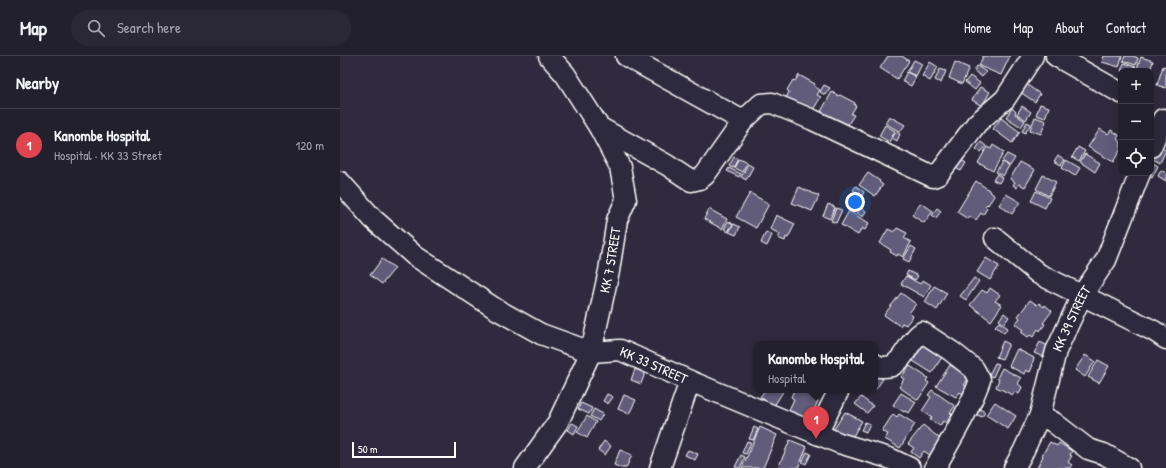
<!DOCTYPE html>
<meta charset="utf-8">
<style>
:root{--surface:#23202e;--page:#2b2836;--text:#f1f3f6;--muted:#a3a3aa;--line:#403e4a;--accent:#db2777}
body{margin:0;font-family:"Patrick Hand",sans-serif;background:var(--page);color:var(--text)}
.controls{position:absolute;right:12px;top:12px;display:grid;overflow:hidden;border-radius:8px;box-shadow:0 4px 16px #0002}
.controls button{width:36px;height:36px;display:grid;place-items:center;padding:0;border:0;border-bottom:1px solid var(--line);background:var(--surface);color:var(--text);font:20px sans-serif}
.scale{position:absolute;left:12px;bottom:10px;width:104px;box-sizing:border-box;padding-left:4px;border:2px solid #fff;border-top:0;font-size:11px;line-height:14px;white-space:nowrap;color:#fff;-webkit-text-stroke:3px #2f2a3d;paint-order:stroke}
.you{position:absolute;left:515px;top:146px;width:14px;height:14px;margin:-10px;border:3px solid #fff;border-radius:50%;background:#1a73e8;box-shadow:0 0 0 6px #1a73e833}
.badge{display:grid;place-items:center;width:26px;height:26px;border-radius:50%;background:var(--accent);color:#fff;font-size:13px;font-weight:700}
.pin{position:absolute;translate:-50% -33px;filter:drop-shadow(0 1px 2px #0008)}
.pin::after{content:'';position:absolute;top:21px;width:14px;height:12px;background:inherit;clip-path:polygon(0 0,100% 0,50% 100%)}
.popup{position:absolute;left:414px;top:285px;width:124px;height:52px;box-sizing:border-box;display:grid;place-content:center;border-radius:8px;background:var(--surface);filter:drop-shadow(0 1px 3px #0005);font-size:13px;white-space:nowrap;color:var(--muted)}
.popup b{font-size:15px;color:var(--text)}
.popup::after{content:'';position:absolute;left:50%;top:100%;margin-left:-8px;border:8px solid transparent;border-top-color:var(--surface)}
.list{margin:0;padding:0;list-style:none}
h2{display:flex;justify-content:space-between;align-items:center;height:52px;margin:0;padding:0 16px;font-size:17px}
h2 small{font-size:13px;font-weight:400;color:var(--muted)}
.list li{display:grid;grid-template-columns:26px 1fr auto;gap:12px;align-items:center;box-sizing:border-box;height:72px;padding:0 16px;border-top:1px solid var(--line)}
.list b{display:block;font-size:15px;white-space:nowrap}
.list p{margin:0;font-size:13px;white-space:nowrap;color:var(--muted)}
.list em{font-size:13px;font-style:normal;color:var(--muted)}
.icon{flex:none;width:22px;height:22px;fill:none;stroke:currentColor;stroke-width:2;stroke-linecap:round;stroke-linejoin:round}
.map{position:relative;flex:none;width:826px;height:412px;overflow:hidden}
header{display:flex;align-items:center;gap:24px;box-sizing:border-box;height:56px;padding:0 20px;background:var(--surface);border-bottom:1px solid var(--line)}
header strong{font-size:19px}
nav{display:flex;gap:22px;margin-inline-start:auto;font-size:14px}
.search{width:280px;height:36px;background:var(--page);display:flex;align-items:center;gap:10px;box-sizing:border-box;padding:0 14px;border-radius:22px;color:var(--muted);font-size:15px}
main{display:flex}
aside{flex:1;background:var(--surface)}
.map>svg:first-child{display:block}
</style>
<header>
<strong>Map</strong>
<div class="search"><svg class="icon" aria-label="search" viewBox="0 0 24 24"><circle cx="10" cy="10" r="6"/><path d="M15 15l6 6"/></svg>Search here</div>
<nav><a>Home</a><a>Map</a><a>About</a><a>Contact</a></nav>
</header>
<main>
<aside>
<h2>Nearby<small></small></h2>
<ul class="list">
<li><span class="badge" style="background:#e0444e">1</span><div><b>Kanombe Hospital</b><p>Hospital · KK 33 Street</p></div><em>120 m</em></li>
</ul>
</aside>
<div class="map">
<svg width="826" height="412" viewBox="0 0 826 412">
<rect width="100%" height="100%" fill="#2f2a3d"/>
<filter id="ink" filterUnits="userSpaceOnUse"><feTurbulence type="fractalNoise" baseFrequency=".025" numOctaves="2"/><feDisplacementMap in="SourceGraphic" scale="8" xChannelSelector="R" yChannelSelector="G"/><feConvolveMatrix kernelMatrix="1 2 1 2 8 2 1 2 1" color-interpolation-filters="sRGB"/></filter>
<g filter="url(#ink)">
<path fill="#605c7a" stroke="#fff" d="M548,0h14l7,5 -12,18 -17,-11z
M643,0h27l-9,19 -22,-9z
M764,0h18l-3,11 -17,-5z
M785,0h8l5,2 -2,7 -13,-4z
M801,1l12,4 -3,10h-14z
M574,4l8,4 -6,12 -9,-4z
M590,6l8,5 -8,14 -8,-5z
M615,6l14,6 -7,16 -13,-6z
M784,7l12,4 -2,4h-13z
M637,10l9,6 -4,5 -8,-6z
M823,10l3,1v21l-9,-3z
M600,13l6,2 -5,12 -6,-3z
M567,16l9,5 -5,9 -9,-5z
M459,19l16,9 -1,2 6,4 -3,5 4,2 -10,16 -8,-8 -3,-1 -1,1 -13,-7 3,-6 -2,-2 6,-10 2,1z
M630,20l10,7 -5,7 -10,-8z
M683,26l17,12 -5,8 -18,-12z
M484,29l6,3 -5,7 -5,-3z
M640,31l10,5 -8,14 -10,-6z
M492,36l7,4 1,-1 15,8 -1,2 2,1 -5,8 3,1 -7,11 -28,-11z
M700,48l9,3 -4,11 -9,-3z
M682,50l9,6 -5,8 -9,-6z
M672,52l4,4 -1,2 10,7 -4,6 -15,-10z
M549,60l16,9 -5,7 -15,-9z
M695,61l11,4 -5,13 -11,-4z
M661,62l19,14 -8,11 -19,-14z
M687,66l4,2 -6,9 -3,-2z
M545,69l10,6 -6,11 -10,-6z
M760,73l8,5 3,-4 8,5 -2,4 4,3v7l-8,13 -25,-15z
M556,76l4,2 -3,7 -5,-3z
M641,86l5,4 -5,6 -5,-3z
M653,89l11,7 -11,19 -15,-8 9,-16 4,2z
M816,90l10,4 -6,13 -9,-5v-2z
M738,91l7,4 -6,10 -7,-4z
M667,98l8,4 -5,8 -8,-5z
M745,98l15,9 -5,9 -15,-10z
M718,99l7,5 -4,5 -7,-4z
M615,100l11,7 -5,8 -11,-6z
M394,101l4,2 -5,9 -4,-2z
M399,103l8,4 -5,9 -8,-4z
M726,104l14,8 -5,8 -13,-8z
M662,106l7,4 -6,10 -7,-4z
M680,106l15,8 -10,17 -6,-3 -2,4 -4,-3 2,-3 -5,-3z
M811,106l7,4 -6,12 -10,-5h9z
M408,108l5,3 -7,13 -5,-3z
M389,112l12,6 -2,3 -12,-6z
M821,114l5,3v8l-8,-5z
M528,117l12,8 -1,1 4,3 -8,11 -16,-11z
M657,118l5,4 -3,5 -6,-3z
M703,119l13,7 -7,14 -13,-7z
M636,125l13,9v1l4,3 1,2 -6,9 -1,-1 -2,2 2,2 -4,7 -2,-2 -5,7 -7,-4 -1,3 -11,-7z
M516,130l8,6 -2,4 -9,-6z
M459,131l20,9 -7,15 -20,-8z
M696,135l14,7 -5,10 -14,-7z
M410,137l19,11 -13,24 -20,-11z
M666,138l14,8 -8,12 -13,-9z
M512,141l9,5 -5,9 -9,-4z
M581,147l12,8 -9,12 -12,-8z
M488,148l7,3 -5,12 -7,-3z
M496,152l6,2 -6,13 -5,-2z
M521,152l5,3 -3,6 -6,-4z
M597,152l4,3 -5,7 -4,-3z
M369,153l18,10 -5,10 -18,-10z
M509,155l20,12 -4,7 -3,-2 -4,7 -17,-10z
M436,159l19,9 -7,14 -2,-1 -1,4 -7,-3 2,-4 -10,-5z
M388,165l5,3 -5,8 -4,-3z
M394,168l6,3 -4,8 -7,-3z
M557,172l10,5 -3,5 7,4 -8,15 -5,-3 -1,2 -7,-4 1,-2 -11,-7 8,-14 6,3z
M426,176l6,3 -5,11 -6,-3z
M571,190l5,3 -7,13 -6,-3z
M646,202l13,8 -9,14 -13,-8z
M42,203l13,9 -13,16 -12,-9z
M568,215l10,5 -3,4 -9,-5z
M566,220l14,8 3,-4 8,5 -7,12 -23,-13z
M634,222l5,3 -13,19 -6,-4z
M594,230l13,7 -10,17 -12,-8z
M650,232l10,7 -5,6 7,4 -11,16 -21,-16 12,-15 5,3z
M561,237l15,11 -7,9 4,3 -7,9 -4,-2 -2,3 -16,-11z
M690,244l7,5 2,-2 5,4 1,-2 7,6 -9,12 2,1 -5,7 -2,-2 -5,8 -3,-2 -2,2 -7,-5 2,-2 -8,-6 5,-6 -2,-2z
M664,257l5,4 -5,7 -5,-4z
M659,266l9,6 -4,5 -9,-7z
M663,285l6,3 -7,15 -6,-2z
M585,286l17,15 -10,16 -19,-12z
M700,286l8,4 -5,11 -9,-4z
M677,293l17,9 -2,6 1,1 -3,7 -4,-2 -2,4 -15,-8z
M745,299l10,6 -10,16 -10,-7z
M758,304l11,6 -10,17 -11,-6z
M655,307l4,1 -6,13 -4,-2z
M610,309l16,10 -2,2 4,2 -4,6 3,2 -4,7 -3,-2 -4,5 -20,-11z
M570,310l18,12 -2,3 3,2 -11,17 -19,-13 5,-8 -3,-2z
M662,312l19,10 -3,6 4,3 -3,7 -5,-2 -1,3 -17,-8 3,-8 -2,-1z
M295,313l10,4 -4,11 -10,-4z
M535,318l8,5 -7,10h-1z
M425,334h19l-10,16 -14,-9z
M454,334h15l8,4 -3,6 4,1 -9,20 -21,-9 6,-13 -3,-2z
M592,334l23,16 -5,7 2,1 -6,9 -3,-2 -3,5 -10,-6 2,-3 -10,-6 9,-14 -3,-2z
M561,337l15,9 -7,11 -4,-2 -1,1 -11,-7z
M267,338l6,3 -5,7 -5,-3z
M284,339l12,5 -7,14 -11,-5z
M521,341l12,9 -6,7 -12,-9z
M655,346l21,14 -8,13 -22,-14z
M241,347l11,5 -3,6 -11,-5z
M636,351l9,5 -3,5 -9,-4z
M254,353l9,5 -4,7 -9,-5z
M505,356l17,9 -9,15 -2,-1 -2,3 -15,-9z
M553,358l4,3 2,-3 16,10 -15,24 -15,-9 3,-5 -6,-3z
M247,360l9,6 -9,16 -10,-6z
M525,366l5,2 -4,8 -5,-2z
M232,367l6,3 -4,8 -6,-4z
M583,369l20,16 -12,15 -7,-5 -5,7 -8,-6 3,-4 -6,-4z
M414,371l4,2 -5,11 -4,-1z
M420,371l17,8 -14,33h-21z
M450,384l17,7 -9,21h-20z
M264,385l7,5 -6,9 -7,-5z
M407,385l4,2 -5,11 -4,-1z
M710,386l7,4 2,-3 13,8 -2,4 2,1 -4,6 4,3 -2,3h-33l6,-12 -1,-1z
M280,394l12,5 -6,13h-5l-7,-3z
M348,394l10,4 -3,6 -10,-5z
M467,396l4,2 -5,10 -4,-2z
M401,399l4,2 -5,11h-1l-4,-1z"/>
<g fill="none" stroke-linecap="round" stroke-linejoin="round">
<defs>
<g id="minor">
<path d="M286,0l117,65"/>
<path d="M716,0l65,37"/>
<path d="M259,71l68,38 24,16 9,-2 5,-4 38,-54 18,-17 11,-1 41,17 120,57 5,-2 39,-52 28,-24 28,-43"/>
<path d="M811,91l12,-28"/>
<path id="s1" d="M0,126l33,37 42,37 81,53 45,25 50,18 29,-2 70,31 149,62 50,15 21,10"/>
<path d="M655,182l44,36 115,57 12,8"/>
<path d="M535,308l4,3c3,0 9,0 13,-1 13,-7 17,-26 30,-34l29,19 23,18 6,11c-11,31 -29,59 -45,88"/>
<path d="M700,359l13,7 35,27 16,5 25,14"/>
<path d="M477,378l22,-44"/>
<path id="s2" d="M185,412l33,-46 33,-70 18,-81 8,-51 9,-20 -6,-33 -21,-40 -34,-53 -16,-18"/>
<path d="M320,412l30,-87"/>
<path id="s3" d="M674,412l9,-16 17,-37 16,-64 26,-56 24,-35 34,-87"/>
</g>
</defs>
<use href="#minor" stroke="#fff" stroke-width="23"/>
<use href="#minor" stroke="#2f2a3d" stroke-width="20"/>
</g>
</g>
<g text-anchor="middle" stroke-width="3" stroke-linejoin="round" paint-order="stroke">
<g font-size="14" fill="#fff" stroke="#2f2a3d">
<text dy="5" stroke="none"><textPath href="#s2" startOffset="228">KK 7 STREET</textPath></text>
<text dy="5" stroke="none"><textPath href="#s3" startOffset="161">KK 39 STREET</textPath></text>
<text dy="5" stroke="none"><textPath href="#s1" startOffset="373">KK 33 STREET</textPath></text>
</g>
</g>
</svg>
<div class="controls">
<button>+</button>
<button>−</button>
<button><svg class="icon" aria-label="locate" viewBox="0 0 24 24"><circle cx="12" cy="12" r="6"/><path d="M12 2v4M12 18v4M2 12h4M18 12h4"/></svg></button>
</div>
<div class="scale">50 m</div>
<div class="you"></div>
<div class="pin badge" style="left:476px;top:383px;background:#e0444e">1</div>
<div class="popup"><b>Kanombe Hospital</b>Hospital</div>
</div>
</main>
